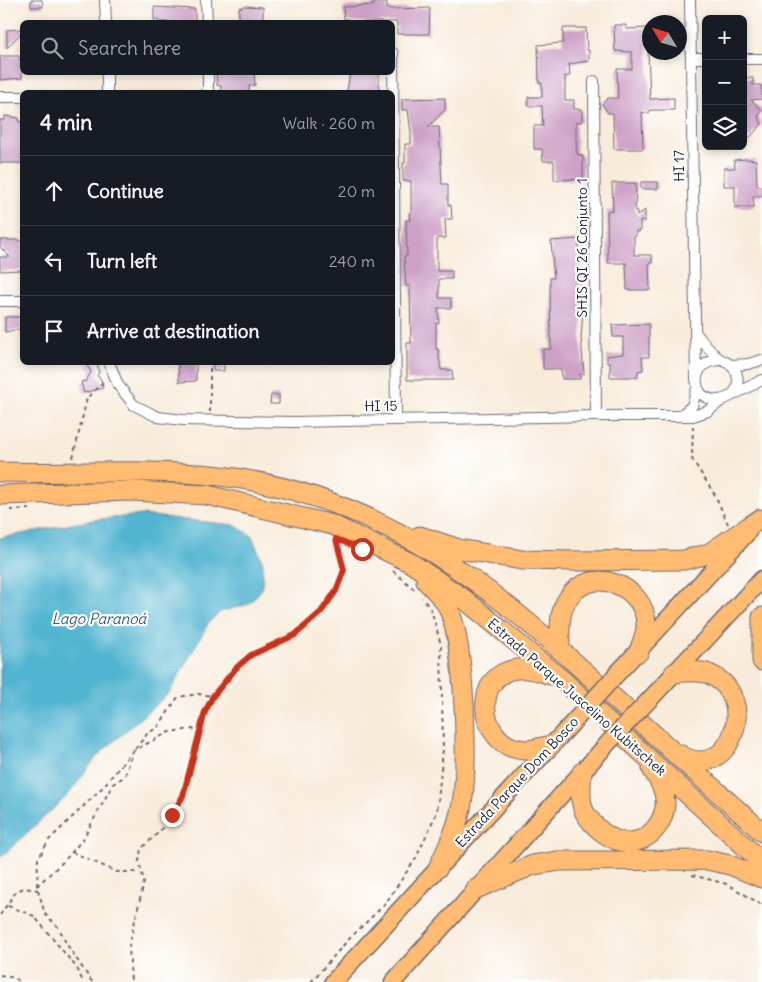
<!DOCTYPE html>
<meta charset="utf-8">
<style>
:root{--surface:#171b24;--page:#242831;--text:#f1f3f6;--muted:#9ea1a6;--line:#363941}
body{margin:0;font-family:Delius,sans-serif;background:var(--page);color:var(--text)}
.controls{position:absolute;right:15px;top:15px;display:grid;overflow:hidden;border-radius:8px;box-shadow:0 2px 8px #0003}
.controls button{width:45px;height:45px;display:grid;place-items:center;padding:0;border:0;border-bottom:1px solid var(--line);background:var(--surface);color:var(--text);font:25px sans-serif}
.compass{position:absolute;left:642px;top:15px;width:45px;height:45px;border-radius:50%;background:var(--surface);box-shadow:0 2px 8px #0003;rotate:308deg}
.stop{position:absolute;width:15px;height:15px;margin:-11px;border:4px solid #c8321e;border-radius:50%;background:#fff}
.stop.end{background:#c8321e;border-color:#fff;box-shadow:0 1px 5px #0008}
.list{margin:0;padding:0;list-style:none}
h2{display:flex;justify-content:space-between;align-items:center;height:65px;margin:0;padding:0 20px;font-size:21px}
h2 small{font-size:16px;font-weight:400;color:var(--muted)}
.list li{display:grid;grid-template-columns:32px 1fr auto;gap:15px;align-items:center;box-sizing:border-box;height:70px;padding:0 20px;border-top:1px solid var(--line)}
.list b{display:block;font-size:19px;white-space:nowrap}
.list em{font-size:16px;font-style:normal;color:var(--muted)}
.icon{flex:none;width:28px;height:28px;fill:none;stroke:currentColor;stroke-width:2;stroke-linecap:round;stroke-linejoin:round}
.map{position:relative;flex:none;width:762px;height:982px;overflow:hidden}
.search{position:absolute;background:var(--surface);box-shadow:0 2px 8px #0003;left:20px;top:20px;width:375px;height:55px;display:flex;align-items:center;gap:12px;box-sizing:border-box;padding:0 18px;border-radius:8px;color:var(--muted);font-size:19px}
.panel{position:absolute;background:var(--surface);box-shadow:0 2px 8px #0003;left:20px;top:90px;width:375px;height:275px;border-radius:8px}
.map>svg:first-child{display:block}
</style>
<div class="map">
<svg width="762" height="982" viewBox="0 0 762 982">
<rect width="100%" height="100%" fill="#fff"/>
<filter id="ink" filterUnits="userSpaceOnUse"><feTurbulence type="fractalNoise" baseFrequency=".02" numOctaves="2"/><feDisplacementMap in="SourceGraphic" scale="10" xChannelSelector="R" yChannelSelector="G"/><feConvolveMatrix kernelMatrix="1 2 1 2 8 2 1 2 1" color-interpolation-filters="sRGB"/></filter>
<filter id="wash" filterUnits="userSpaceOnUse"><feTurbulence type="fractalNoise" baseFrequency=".0096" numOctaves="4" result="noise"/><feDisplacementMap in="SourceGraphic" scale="20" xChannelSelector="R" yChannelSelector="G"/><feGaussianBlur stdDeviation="1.12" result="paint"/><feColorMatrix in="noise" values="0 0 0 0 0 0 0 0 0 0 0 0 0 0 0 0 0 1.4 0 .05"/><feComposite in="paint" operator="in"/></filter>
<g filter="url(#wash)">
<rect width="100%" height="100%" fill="#f8ebda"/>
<path fill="#51b4d0" stroke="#3a6b86" d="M141,515l93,10 18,11 11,27 -1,26 -13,15 -29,8 -11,10 -40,71 -72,63 -30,40 -67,62v-320l93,-18z"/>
<g id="blocks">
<path fill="#cda1c7" d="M31,0h11l1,7h-12z
M374,2h13v7l43,-1 -1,26h-32v-12h-49v-3h-4l-1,-12 31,-2z
M244,6l19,1v15h-24v-14z
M154,7l41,2v13h-36l-1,-2h-4z
M614,25h12v4l21,-1 3,71 24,-1v12h-24l-1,4 -7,-2 1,37h-29l-1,-36h-5l-6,-9 6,-6h10l-1,-29h15v-17l-17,-1z
M563,28h23l1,22h2v11l-20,3 1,12h-5v24h9v9h8v13h-6v16l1,16 6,2v23l-29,1v-19h-11l-1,-12h-8v-23h9l-1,-20h-14v-9h14v-14h-3l-1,-38 25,-2z
M22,29v3l-15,16v-18z
M0,56h19v5h3v17l-22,2z
M216,72h38l1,13 -6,1v6h-28v-6l-4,-1z
M350,72h29v20h-32z
M743,78h10v7h8l1,6v8l-11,1 11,10 -4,7 4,7 -13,14 -2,-2 -4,4z
M445,98v12l-17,17h11l3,57h6v21h3l1,14h-7l1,19h-9v33h15v8h-13v19h12v10h-13l1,15h-3v26h2l3,21h11l1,10h-46v-37h4l-1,-57h-4l-2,-30h3l-1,-36h4l-1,-7h2v-32h-8v-18h2v-19h6v-12l-3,-22h-6v-11z
M5,116l14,2v4h3v41h-22v-43h5z
M747,159l9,1 1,26h5v10h-9l1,11h-19v-21h-11v-18h11l-1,-8z
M641,182h17v7h-17z
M612,183h24l-1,28h2v5l8,-6v11h-5v10h-4v5h-2v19h18v8h-3l1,27h-23l-1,-27h-18l-1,-52 6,-1z
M579,239v29h2v30h3l-3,39 3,37h-4v5h-18l-1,-10h-18v-20h8l-1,-71h4l-3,-37z
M0,240h20l2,3v27l-22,1v-14h10l-10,-10z
M5,317h17v12l-17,3z
M649,324v33h-7l1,13 -5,1v6h-28v-14h-3v-7l16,-2v-17h-10l-1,-12z
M97,362l2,10 -2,4 4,3 2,9 -19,5 -3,-11 5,-1 5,-9 -5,-8z
M178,362h18v19l-17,1z
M213,362h11v9h-11z
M271,395h8v9h-9z"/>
</g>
</g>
<g filter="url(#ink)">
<use href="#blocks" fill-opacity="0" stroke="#6d6873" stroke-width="1"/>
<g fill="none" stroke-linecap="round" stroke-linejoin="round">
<defs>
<path id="street" d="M105,0l1,22
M206,0l1,22
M690,0l6,380
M393,53l3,366
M691,58h15
M743,59h19
M107,72v20
M208,72v20
M594,81l2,335
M0,97h22
M0,301h22
M695,332c6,8 13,17 21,24 7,6 17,7 20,16 9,24 -18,36 -35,22 -11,-18 0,-34 20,-34
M109,362l9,23 16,20 24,12 25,3 111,2 302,-6h97l15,-5 13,-10
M731,365l17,-1 14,-4
M731,396l31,-16
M681,415l11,-9 5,-18"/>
<path id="primary" d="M614,677l134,-145
M652,697l110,-118
M333,982l244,-264
M393,982l216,-240"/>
<path id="highway" d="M0,472c74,2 148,-4 221,4 166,20 275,115 393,222 49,45 99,90 148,134
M0,495l132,-4 75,4 126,30 78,38 53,36 96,79 202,184
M420,536l39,13 63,11 50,1 112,-1 24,-6 52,-35
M426,581c7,7 15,15 20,23 19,29 22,156 17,192 -3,26 -14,49 -25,72
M762,617v44
M560,649c0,-16 -2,-35 7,-49 22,-37 80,-15 79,26 0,8 -5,18 -7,26
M674,673c12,-1 24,-3 35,1 53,23 20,112 -30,80
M550,675c-81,-32 -81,72 -25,75 8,0 18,-3 26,-5
M582,772c-1,13 -3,28 2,39 8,15 28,33 47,31 24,-2 40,-30 32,-52 -2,-7 -7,-14 -11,-21
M476,889l57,-24 26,-4 148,-1 23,5 32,13"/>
</defs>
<use href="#street" stroke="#6d6873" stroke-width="12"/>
<use href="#primary" stroke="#6d6873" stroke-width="19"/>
<use href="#highway" stroke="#6d6873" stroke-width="21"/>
<path stroke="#6d6873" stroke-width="2" stroke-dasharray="4 4" stroke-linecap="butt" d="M210,412v-50
M693,426l-1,33 23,36 13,29
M73,458l14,-60 18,-18
M10,510l20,-1
M393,571l21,18
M213,696l23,-28 15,-13 44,-20 26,-23 15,-21 8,-21 -7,-27
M135,749l12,-15 11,-7 20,-30 20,-3 15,2 -8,16 -5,23
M72,852l45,20h23
M692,875l35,9 35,21
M37,886l1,-27 11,-19 53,-52 30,-36
M8,906l26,10 43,52 6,14
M0,915l15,-22 8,-5 15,2
M0,975l15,3 5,4
M92,982l-26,-39 -7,-15 -14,-14 -8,-28 28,-26 18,-21 30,-55 12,-8 8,-25 36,-19 24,-3 7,7 -17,60 -23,35 -19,18 -2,12 5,21 -15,64 2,36
M311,982l37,-42 37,-36 31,-46 21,-46 6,-63 -2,-104 -10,-36 -9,-11"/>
<use href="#street" stroke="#fff" stroke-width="10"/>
<use href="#primary" stroke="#ffbb71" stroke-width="16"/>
<use href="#highway" stroke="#ffbb71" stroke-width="19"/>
<defs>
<path id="primary-bridge" d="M577,718l37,-41
M609,742l43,-45"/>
</defs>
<use href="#primary-bridge" stroke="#6d6873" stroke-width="19" stroke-linecap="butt"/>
<use href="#primary-bridge" stroke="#ffbb71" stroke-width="16"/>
</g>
</g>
<g fill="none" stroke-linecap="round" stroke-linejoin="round" filter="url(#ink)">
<path stroke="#c8321e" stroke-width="6" d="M172,815l11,-19 22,-84 8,-16 23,-28 15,-13 44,-20 26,-23 15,-21 8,-21 -8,-31 26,10"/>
</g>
<g text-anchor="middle" stroke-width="4.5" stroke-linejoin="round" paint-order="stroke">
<g font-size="14" fill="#22223b" stroke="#fff">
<text transform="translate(679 166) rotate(-91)" y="5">HI 17</text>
<text transform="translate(582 248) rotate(-90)" y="5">SHIS QI 26 Conjunto 1</text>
<text transform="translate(381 406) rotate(-1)" y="5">HI 15</text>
<text transform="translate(577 697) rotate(41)" y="5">Estrada Parque Juscelino Kubitschek</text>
<text transform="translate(517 782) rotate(-47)" y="5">Estrada Parque Dom Bosco</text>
</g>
<g font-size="15" font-style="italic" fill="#355c77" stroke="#fff">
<text x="99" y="624">Lago Paranoá</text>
</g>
</g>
</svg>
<div class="controls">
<button>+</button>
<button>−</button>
<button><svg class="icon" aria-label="layers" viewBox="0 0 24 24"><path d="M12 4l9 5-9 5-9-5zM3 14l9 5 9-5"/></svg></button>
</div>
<svg class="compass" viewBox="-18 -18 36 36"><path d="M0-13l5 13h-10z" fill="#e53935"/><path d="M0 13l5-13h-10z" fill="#9ea1a6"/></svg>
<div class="stop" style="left:362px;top:549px"></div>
<div class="stop end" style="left:172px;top:815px"></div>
<div class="search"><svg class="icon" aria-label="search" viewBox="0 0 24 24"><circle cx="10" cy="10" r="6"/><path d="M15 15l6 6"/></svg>Search here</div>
<section class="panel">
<h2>4 min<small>Walk · 260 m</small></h2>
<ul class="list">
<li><svg class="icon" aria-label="ahead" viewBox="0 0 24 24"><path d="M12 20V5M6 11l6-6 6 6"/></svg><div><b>Continue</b></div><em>20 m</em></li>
<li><svg class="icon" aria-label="left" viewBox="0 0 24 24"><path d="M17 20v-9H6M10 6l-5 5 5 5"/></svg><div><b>Turn left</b></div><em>240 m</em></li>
<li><svg class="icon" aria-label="arrive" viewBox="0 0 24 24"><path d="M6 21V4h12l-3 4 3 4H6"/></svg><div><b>Arrive at destination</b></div></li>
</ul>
</section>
</div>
